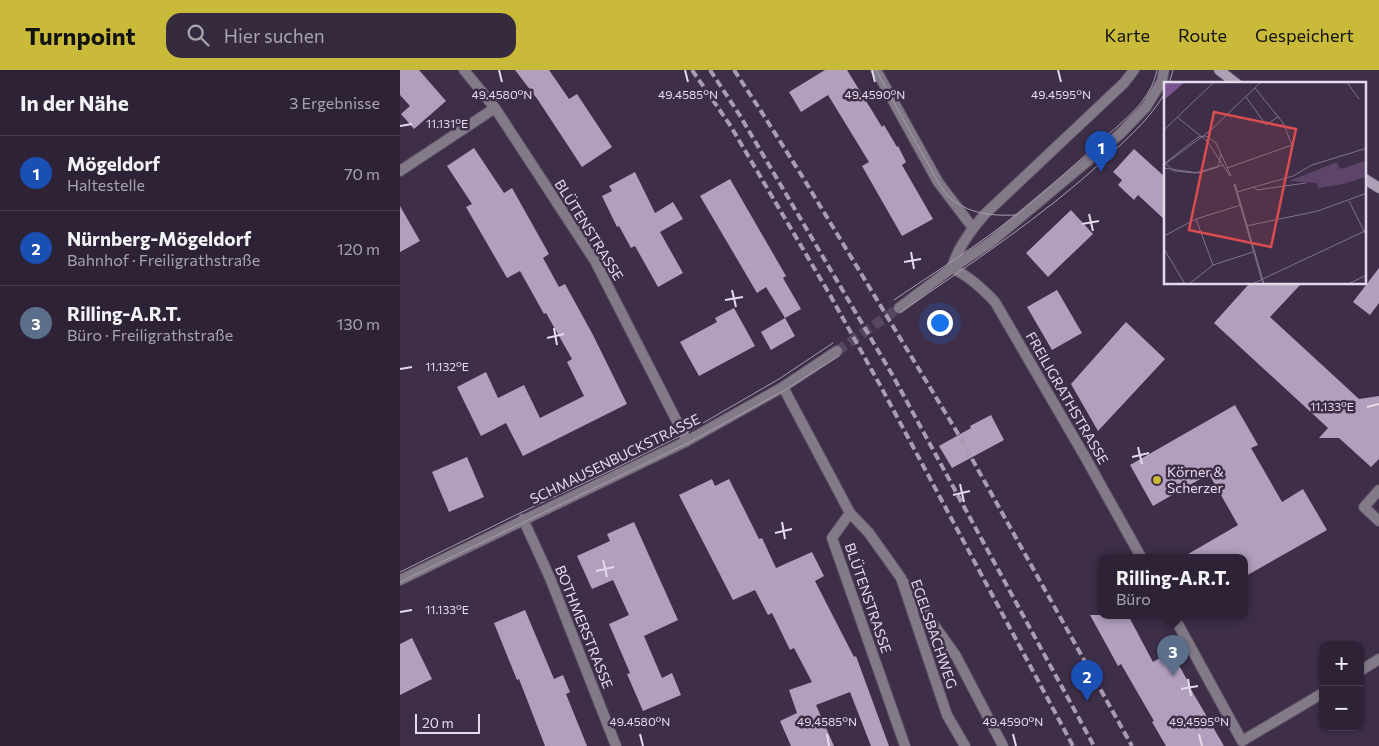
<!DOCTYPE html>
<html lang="de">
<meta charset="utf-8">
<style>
:root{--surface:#2e2236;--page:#362a3e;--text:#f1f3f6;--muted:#a7a4ad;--line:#493f51;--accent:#c9ba3a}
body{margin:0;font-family:Commissioner,sans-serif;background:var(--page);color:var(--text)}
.controls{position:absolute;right:15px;bottom:15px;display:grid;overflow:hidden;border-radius:10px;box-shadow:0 1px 4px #0004}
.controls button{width:45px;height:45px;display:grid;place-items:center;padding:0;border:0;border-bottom:1px solid var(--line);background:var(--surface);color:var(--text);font:25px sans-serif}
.scale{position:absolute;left:15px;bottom:12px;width:65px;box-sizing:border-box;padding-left:5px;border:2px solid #e4daea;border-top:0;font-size:14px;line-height:18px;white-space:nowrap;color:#e4daea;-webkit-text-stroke:4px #3e2e48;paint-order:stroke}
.you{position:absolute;left:539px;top:252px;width:18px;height:18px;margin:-12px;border:4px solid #fff;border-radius:50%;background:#1a73e8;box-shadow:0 0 0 8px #1a73e833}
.badge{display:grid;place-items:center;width:32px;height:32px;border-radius:50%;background:var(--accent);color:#fff;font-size:16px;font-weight:700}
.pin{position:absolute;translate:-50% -41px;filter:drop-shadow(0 1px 2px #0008)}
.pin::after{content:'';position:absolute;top:26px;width:18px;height:15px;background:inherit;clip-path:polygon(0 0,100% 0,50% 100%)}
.popup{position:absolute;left:698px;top:484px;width:150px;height:65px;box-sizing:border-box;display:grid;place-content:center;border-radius:10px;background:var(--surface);filter:drop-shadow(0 1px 4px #0005);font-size:16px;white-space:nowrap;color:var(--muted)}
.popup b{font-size:19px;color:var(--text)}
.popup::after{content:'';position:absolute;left:50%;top:100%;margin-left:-10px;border:10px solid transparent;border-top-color:var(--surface)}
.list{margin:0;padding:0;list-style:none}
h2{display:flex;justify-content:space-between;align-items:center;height:65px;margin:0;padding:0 20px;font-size:21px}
h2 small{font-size:16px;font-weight:400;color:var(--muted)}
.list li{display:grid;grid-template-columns:32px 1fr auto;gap:15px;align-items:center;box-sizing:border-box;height:75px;padding:0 20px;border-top:1px solid var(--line)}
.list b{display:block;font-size:19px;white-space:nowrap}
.list p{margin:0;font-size:16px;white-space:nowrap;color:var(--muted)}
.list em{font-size:16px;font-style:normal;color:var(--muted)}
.icon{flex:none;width:28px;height:28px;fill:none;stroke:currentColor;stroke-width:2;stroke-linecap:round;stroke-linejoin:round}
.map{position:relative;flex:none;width:979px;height:676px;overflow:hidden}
header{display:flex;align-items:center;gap:30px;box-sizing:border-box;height:70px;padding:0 25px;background:var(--accent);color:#111}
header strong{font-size:24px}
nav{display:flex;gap:28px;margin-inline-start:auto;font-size:18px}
.search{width:350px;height:45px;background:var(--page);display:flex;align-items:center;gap:12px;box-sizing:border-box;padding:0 18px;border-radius:15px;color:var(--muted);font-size:19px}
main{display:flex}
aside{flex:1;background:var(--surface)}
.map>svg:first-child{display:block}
</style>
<header>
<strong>Turnpoint</strong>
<div class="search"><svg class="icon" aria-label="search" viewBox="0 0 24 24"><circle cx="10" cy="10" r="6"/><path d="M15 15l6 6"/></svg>Hier suchen</div>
<nav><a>Karte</a><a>Route</a><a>Gespeichert</a></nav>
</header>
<main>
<aside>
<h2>In der Nähe<small>3 Ergebnisse</small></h2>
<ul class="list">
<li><span class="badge" style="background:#1a4fb4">1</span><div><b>Mögeldorf</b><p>Haltestelle</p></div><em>70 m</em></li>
<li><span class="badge" style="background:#1a4fb4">2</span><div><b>Nürnberg-Mögeldorf</b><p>Bahnhof · Freiligrathstraße</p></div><em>120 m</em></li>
<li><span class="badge" style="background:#5c6f8a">3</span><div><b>Rilling-A.R.T.</b><p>Büro · Freiligrathstraße</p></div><em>130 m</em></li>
</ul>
</aside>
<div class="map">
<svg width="979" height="676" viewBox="0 0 979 676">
<rect width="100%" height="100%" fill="#3e2e48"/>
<path fill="#b29fbe" d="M0,0h19l27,31 -32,28 -13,-15 9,-8 -10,-11z
M115,0h34l20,29 8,-5 35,53 -30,20 -44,-67z
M425,0h22l35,57 2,-2 13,22 1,-1 8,16 -4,3 31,54 -31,17 -40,-70 7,-4 -41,-67 -27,17 -12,-20z
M74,78l30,45 8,-5 37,66 -6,4 16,29 6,-3 28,51 34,69 -104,52 -17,-33 -25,13 -24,-49 29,-15 12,26 26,-13 16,33 44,-22 -17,-34 5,-3 -26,-46 -2,1 -24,-43 -13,7 -41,-71 6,-3 -25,-38z
M734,79l31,28v43l-27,-25 -4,5 -16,-15 4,-5 -9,-8z
M235,102l20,41 18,-11 10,17 -23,13 23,41 -25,14 -23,-41 -4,2 -12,-22 -2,1 -15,-31 10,-5 -3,-5z
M330,109l56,97 -3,2 18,31 -16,9 -19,-31 -9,6 -57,-97z
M0,136l20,35 -20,11z
M671,140l22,24 -45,43 -22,-24z
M979,198v35l-9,12 -17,-13z
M849,214h52l-31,33 89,82 20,-3v63l-8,8 -32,-29h-20l9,-10 -114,-105z
M657,220l25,43 -30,17 -25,-43z
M334,238l21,38 -56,30 -19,-34 37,-20 -2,-4z
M385,248l10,18 -24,14 -10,-18z
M726,252l39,37 -67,72 -27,-47z
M835,335l23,40 -7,3 31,54 21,-13 24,41 -83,47v-20h-61l55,-32 -29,-51 -56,32 -23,-41z
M591,345l13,25 -52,28 -13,-22 32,-18 -1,-2z
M67,387l17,40 -35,15 -17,-40z
M312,409l3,7 14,-7 30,60 3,-1 14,30 36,-16 12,24 -9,5 39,76 2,-1 33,90h-18l-21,-54 -34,13 18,41h-43l-11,-25 17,-8 -8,-23 23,-8 -18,-34 -4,2 -18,-37 -4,2 -13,-25 -22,10 -54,-105z
M234,452l44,98 -34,16 18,42 10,-5 9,22 -38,16 -16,-37 3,-1 -21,-49 20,-9 -16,-35 -21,9 -15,-33 33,-15 -3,-7z
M125,540l29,69 9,-4 7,17 -4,2 21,52h-42l-26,-67 -2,1 -23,-57z
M690,545h38l25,47 18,-11 19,34 -1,1 35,60h-58l-14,-24 2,-1 -33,-57 -3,2z
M12,568l20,41 -32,16v-51z"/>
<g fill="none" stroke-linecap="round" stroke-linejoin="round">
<path stroke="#574860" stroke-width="10" stroke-dasharray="10 5" stroke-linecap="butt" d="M437,281l62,-43"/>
<defs>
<path id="service" d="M552,198l39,-26 129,-108 26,-27 16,-26 2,-11
M504,513l52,73 47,90"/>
<path id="minor" d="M64,0l31,38 100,153 92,180
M476,0l62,112 35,46
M0,101l95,-63
M552,198c17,8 30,20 43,34l89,153 57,102
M383,317l67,126 -18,25 73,208
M979,420l-15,17 15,14
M450,443l19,20 32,45 46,137 18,31
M123,449l27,59 66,168
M773,545l69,126 81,-48
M960,601l19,-12"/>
<path id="tertiary" d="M499,238l53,-40c5,-20 19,-38 33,-54l139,-131 10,-13
M0,510l287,-139 96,-54 54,-36"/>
<path id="secondary" d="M819,0l18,14
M965,109l14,9"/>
</defs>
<use href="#service" stroke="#594a62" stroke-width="12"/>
<use href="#minor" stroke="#594a62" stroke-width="12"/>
<use href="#tertiary" stroke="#594a62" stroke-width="12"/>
<use href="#secondary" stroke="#594a62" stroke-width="12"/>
<use href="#service" stroke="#827a87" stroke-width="10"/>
<use href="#minor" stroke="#827a87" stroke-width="10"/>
<use href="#tertiary" stroke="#827a87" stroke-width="10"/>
<use href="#secondary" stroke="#ada0b5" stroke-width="10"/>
<path stroke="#a99db1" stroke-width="1" d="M476,0l62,112c3,5 7,11 11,15 19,17 43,19 67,18
M769,14l4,-14
M494,230c41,-28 83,-54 122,-85 29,-24 58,-49 86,-75 22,-20 49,-39 55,-70
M501,242c69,-48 141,-95 203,-152 23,-21 46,-41 61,-67
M0,502l120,-59 94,-44 70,-35 95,-55 54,-36
M0,512l288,-139 97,-53 54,-34"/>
<path stroke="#a99db1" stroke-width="4" stroke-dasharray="8 4" stroke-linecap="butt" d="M292,0l38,55 100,170 50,90 193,361
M310,0l29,44 154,262 201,370
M334,0l25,38 43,68 155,256 175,314"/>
</g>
<path fill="none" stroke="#e4daea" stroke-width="2" d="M99,0l3,12M285,0l3,12M472,0l3,12M658,0l3,12M0,56l12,-2M689,144l4,17M682,154l17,-3M511,182l3,17M504,192l17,-3M332,220l4,17M325,230l18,-3M154,258l3,17M147,268l17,-4M0,299l12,-2M967,337l12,-3M738,377l4,17M732,387l17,-4M560,414l4,18M553,425l17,-4M382,452l3,17M375,463l17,-4M203,490l4,17M196,501l18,-4M0,542l12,-2M788,609l3,17M781,619l17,-3M240,664l3,12M427,664l2,12M613,664l3,12M799,664l3,12"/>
<circle fill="#c9ba3a" stroke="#3e2e48" stroke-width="2" cx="757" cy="410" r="5"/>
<g text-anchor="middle" stroke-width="5" stroke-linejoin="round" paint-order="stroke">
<g font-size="14" fill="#e4daea" stroke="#3e2e48">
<text transform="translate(189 160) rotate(58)" y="5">BLÜTENSTRASSE</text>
<text transform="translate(667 328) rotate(60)" y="5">FREILIGRATHSTRASSE</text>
<text transform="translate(215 389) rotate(-26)" y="5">SCHMAUSENBUCKSTRASSE</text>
<text transform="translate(468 528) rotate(71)" y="5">BLÜTENSTRASSE</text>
<text transform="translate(184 557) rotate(68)" y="5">BOTHMERSTRASSE</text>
<text transform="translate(534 564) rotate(71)" y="5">EGELSBACHWEG</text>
</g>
<g font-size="14" fill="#e4daea" stroke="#3e2e48" text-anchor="start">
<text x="767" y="407">Körner &amp;<tspan x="767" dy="16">Scherzer</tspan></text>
</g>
</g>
<g transform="translate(764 12)">
<rect width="202" height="202" fill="#3e2e48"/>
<path d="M0,0h21l-21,18z" fill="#7a5490"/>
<path d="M202,79v16l-23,7 -25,4 -1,-5 -28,-2 48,-19 3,7z" fill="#5c4569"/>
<path fill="none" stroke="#807389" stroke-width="1" d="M183,0l12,17M82,15l20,28 13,-9M13,35l30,24 23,35M0,48l50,-48M0,82l34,-27 8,-1 10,7 15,33M2,82l8,7 21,2 28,-8M0,83l47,-35 50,-48M0,86l35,5 19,-6 3,-13M63,86l65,-23 -9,-22 -28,-35M70,102l29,100M71,102l29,100M90,105l39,-11 19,-11 55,-17M73,110l17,-5 3,3 49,-7M185,119l18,36M32,137l17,46M82,144l72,-15 49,-18M0,154l32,-17 45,-14M0,167l21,35M25,202l24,-19 40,-13M88,202l115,-54M184,202l19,-9"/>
<path fill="#d94c4f" fill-opacity="0.15" stroke="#d94c4f" stroke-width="2.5" d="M50,30l82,17 -25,118 -82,-17z"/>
<rect width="202" height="202" fill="none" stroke="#e4daea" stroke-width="2.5"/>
</g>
<g font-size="12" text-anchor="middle" fill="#e4daea" stroke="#3e2e48" stroke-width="5" stroke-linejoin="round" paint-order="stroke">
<text x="102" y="29">49.4580°N</text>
<text x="288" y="29">49.4585°N</text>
<text x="475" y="29">49.4590°N</text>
<text x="661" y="29">49.4595°N</text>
<text x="47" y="58">11.131°E</text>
<text x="47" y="301">11.132°E</text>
<text x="932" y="341">11.133°E</text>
<text x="47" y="544">11.133°E</text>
<text x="240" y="656">49.4580°N</text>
<text x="427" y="656">49.4585°N</text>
<text x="613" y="656">49.4590°N</text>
<text x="799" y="656">49.4595°N</text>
</g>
</svg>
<div class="controls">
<button>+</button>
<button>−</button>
</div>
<div class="scale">20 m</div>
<div class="you"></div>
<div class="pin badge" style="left:701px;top:102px;background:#1a4fb4">1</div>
<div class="pin badge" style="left:687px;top:631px;background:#1a4fb4">2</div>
<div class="pin badge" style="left:773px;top:606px;background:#5c6f8a">3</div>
<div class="popup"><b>Rilling-A.R.T.</b>Büro</div>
</div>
</main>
